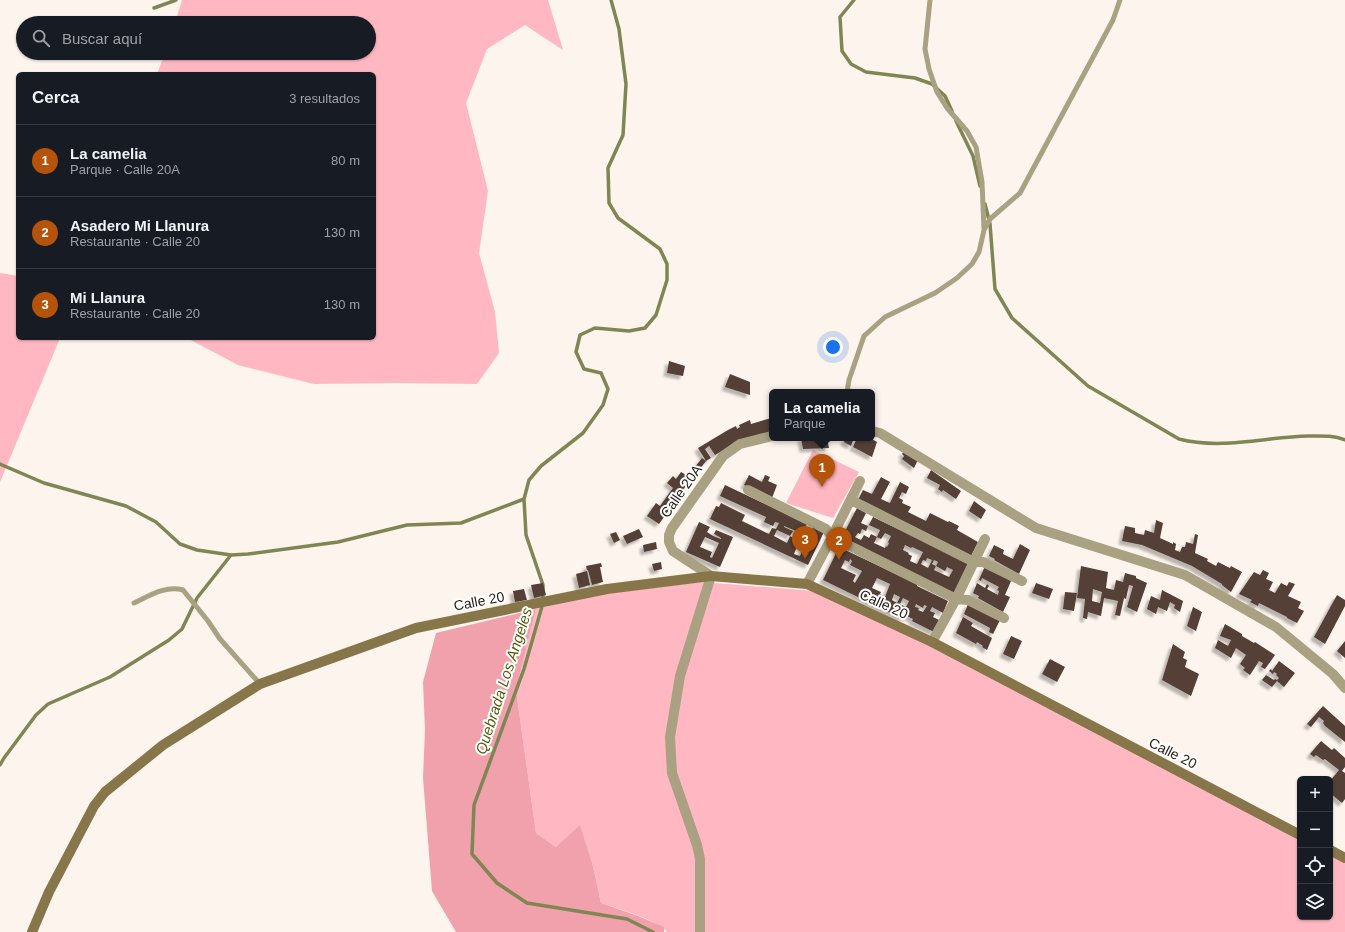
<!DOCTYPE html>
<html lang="es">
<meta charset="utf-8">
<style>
:root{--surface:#171b24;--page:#242831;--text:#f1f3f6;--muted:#9ea1a6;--line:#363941;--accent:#b45309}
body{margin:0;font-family:Helvetica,sans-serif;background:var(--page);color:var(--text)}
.controls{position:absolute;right:12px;bottom:12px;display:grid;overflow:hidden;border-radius:6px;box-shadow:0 1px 3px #0004}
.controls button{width:36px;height:36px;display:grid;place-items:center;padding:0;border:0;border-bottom:1px solid var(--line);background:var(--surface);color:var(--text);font:20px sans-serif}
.you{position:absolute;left:833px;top:347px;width:14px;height:14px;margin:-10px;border:3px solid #fff;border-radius:50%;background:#1a73e8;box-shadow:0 0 0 6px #1a73e833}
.badge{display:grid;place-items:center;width:26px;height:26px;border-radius:50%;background:var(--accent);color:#fff;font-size:13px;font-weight:700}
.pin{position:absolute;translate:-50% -33px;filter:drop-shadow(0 1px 2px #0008)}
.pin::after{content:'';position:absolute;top:21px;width:14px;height:12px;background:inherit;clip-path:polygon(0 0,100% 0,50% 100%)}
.popup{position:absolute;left:769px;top:389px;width:106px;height:52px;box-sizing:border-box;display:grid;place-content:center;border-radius:6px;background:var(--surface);filter:drop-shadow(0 1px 3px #0005);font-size:13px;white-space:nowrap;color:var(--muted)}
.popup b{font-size:15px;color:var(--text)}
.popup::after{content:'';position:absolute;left:50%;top:100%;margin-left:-8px;border:8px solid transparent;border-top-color:var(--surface)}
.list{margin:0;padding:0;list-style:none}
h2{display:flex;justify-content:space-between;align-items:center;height:52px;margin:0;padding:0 16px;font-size:17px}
h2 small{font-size:13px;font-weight:400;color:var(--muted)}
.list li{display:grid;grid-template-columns:26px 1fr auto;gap:12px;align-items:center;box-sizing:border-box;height:72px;padding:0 16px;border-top:1px solid var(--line)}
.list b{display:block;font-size:15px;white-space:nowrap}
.list p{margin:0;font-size:13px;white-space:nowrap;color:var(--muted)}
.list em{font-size:13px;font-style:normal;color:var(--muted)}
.icon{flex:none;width:22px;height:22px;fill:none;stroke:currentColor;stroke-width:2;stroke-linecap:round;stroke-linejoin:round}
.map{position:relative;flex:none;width:1345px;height:932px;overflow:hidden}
.search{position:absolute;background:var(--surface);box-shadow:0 1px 3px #0004;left:16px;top:16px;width:360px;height:44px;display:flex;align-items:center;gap:10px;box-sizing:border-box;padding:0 14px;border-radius:22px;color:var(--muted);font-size:15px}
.panel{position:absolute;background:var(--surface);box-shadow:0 1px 3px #0004;left:16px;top:72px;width:360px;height:268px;border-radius:6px}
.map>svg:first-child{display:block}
</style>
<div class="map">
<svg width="1345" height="932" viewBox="0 0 1345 932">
<defs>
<filter id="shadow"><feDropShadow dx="-3.5" dy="3.5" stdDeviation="1" flood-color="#0004"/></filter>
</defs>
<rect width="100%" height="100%" fill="#fcf4ed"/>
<path fill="#ffb7c1" d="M182,0h366l15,50 -38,-25 -38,24 -21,54 22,88 -9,62 16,59 4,41 -22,31 -81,-1 -82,1 -76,-19 -51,-27h187v-264h-217l8,-21h204v-30h-194z
M0,273l18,3v62h42l-60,144z
M813,450l46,22 -26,46 -47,-15z
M701,582l126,10 473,243v82h30v-66l15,8v73h-678c-9,-12 -51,-24 -66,-29l-8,-37 -13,-40 -24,21 -20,-14 -20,-143 20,-81 59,-14z"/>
<path fill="#f0a1ac" d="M536,609l-20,81 20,143 20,14 24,-22 13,41 8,37 37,13 26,11v5h-208l-24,-41 -9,-113 2,-48 -2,-48 13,-49z"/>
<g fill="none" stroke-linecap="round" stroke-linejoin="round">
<path stroke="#7f8653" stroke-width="3.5" d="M611,0l8,29 7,55 -3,51 -15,33 1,35 9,15 42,31 7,15v16l-11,35 -11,13 -16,3 -34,-3 -15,7 -4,17 8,17 17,4 7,16 -5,16 -20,28 -42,33 -12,14 -5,19 2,36 17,50v18l-19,66 -50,136 -2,49 25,29 30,20 100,16 26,13
M854,0l-14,17 2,34 9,13 15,8 49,6 17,6 13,12 7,15
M154,8l22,-8
M956,121l17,35 7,30
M985,204l5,20 5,65 17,29 76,68 91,53c43,11 86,-2 129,-3 13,0 25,-1 37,4
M0,464l44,19 82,23 30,16 24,22 17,6 34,5 17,-1 90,-12 69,-17 54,-2 63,-24
M0,765l4,-7 32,-43 12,-11 62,-27 59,-37 13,-11 15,-31 34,-43"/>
</g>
<path fill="#543f38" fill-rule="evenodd" filter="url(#shadow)" d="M669,361l16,5 -2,10 -16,-3z
M730,374l20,8v13l-25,-8z
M771,418l1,14 -40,13 -17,10 -6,-9 -4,3 6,9 -5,3 -8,-13 30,-18 8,-4 1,3 3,-2 -1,-2 11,-5 1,4z
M801,438h26l2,10 -26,1z
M845,438h9l-3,8 -7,-4z
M857,438h13l7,4 -5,15 -19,-10z
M904,451l14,9 -4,8 -12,-9 2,-3 -2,-2z
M702,458l4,3 -20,26v-1l-6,7h1l-22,31 -12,-8 9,-13 4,3 13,-18 -6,-5 6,-7 3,3 5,-7 7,4z
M931,470l30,21 -5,8 -13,-9 -1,2 -4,-3 2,-4 -13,-7z
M749,475l13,7 3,-7 5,2 -2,4 9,4 -5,13 -28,-13z
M881,477l9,5 -9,17 9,4 10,-21 9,5 -3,7 -4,-2 -3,6 4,2 -1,3 9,4 -3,5 18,9 4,-8 18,9 1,-1 10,5 -2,4 21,12 -7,14 -113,-56 5,-10 9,4z
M725,485l82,39 -4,10 -19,-8v1l9,4 -3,5 -13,-6 -3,6 13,7 3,-7 9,5 -5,13 6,2 13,-29 11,5 -16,33 -98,-46 6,-13 3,1 2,-4 24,12 -3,6 27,13 3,-6 4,1 3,-6 -4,-1 -2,4 -9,-4 2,-5 -46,-21z
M974,501l12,9 -5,9 -12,-8z
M857,508l9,5 -5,10 7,3 -2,5 -4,-2 -2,5 -2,-1 -3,4 6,3 3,-5 5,3 2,-4 6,3 -3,6 11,5 1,-2 1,1 2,-4 -1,-1 3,-6 -6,-3 -4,6 -4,-2 3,-7 -11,-5 4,-8 96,46 -15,31 -112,-57zM905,545l6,3 1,-1 11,5 -6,12 -7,-3 2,-5 -4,-2 1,-1 -6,-3zM927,558l5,2 -4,8 -7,-4 2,-4 3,1zM934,560l4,2 -2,4 9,5 2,-4 6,3 -4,7 -15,-7 2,-4 -4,-2z
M1156,520l7,3 -3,15 13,6v-2l3,2 -1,6 5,2 2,-5h3l1,-5 7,2 2,-10 3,1 -3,18 13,6 -1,2 9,5 2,-4 12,6 1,-2 11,6 -11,20 -9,-7v-1l-30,-18 -50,-21 -20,-4 3,-15 10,2v5l9,2 1,-5 9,3z
M699,522l11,5 -3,5 6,4 8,3v-1l-7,-4 2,-4 17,7 -13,30 -34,-15zM705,537l14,6 -7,15 -2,-1 2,-5 -12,-5z
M639,529l4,8 -16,7 -4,-8z
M616,532l4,8 -6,3 -4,-9z
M656,542l1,7 -13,3 -1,-7z
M1020,544l10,6 -11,24 -25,-14 1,-1 -6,-3 5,-11 10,5 -1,4 10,5z
M839,547l78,37v2l31,15 -5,12 -11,-6 -2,4 5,2 -2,4 6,3 -5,12 -22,-11 1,-2 -6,-3 -1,2 -4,-2 -1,2 -78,-38zM850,559l2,2 -2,4 12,6 -7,12 -2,-2 3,-6 -15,-7 4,-8 4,2zM877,578l13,6 -5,13 -5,-3 1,-2 -9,-4zM894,594l6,3 -3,6 -5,-3zM903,598l6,3 -3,6 -6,-3zM916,604l7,4 1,-3 3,1 -4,6 -5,-2 1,-2 -4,-1z
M661,562l1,7 -8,2 -2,-7z
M601,563l1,4h-2l3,15 -11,3 -4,-15h-1l-1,-4z
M985,566l26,15 -6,14 5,2 -7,15 -25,-14 1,-2 -6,-3 4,-10 8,5 2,-4 2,2 -2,3 11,6 1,-4 -2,-1 2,-3 -17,-9 -1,3 -2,-1z
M1081,566l27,6 -2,16 8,2 2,-10 7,2 2,-9 11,3v2l11,5 -10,29 -10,-5 6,-21 -4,-1 -3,14 -2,-1 -4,18 -5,-1 3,-14 -14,-3 -3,18 -13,-4 -1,7 -4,-1 2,-19 -8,-1zM1093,589l9,3 -2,11 -8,-2z
M1263,570l6,3 -3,6 7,3 -4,8 6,3 6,-10 6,3 2,-4 6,2 -7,12 13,6 -3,6 6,3 -7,12 -10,-5v-1l-28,-14 -1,3 -8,-4 2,-2 -13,-6 15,-22 6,3z
M587,571l3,14 -11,3 -3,-14z
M543,583l3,12 -12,3 -3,-13z
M1036,583l17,6 -4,10 -17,-6z
M524,589l3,11 -12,2 -2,-11z
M1162,590l21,11 -3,11 -6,-4 1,-3 -5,-3 -3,9 -9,-4 -2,7 -9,-5 4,-13 9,4z
M1065,592l12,1 -3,18 -11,-2z
M1337,595l8,5v6l-20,38 -11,-7z
M968,604l32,16 -7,14 -4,-2 1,-4 -26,-14z
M1193,607l9,5 -6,19 -9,-5z
M963,617l10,6 -2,3 21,12 -5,12 -5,-3 1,-1 -6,-4 -1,2 -20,-11z
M1225,624l17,10v2l12,7 1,-1 20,13 -10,14 -4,-2 2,-4 -4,-2 -9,14 -7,-5 2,-2 -5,-4 6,-9 -10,-7 -5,10 -16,-10 3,-8 10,6 3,-6 -11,-4z
M1011,636l11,5 -8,18 -11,-5z
M1345,641v17l-8,-7z
M1173,644l12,8 -2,6 4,2 -2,7 14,7 -8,22 -29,-16z
M1050,659l15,8 -8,15 -15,-8z
M1279,661l16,12 -11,14 -7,-6 -5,6 -10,-7 4,-5 8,5 1,-1 2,1 2,-2 -3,-3 1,-1 -3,-2 -1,2 -4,-3 2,-2 1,2z
M1323,706l22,20v16l-20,-16 -2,-3 1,-2 -5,-4 -8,10 -4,-3z
M1321,741l11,9 2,-2 11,10v9l-3,4 3,2v26l-3,4 -12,-10v-12l9,-11 -14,-11 -2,1 -7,-5 -2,2 -4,-3z"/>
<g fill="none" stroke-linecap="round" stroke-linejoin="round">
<path stroke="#aaa082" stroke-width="5" d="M930,0l-5,49 4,20 8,23 10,16 20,23 9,16 6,35 2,47
M847,392l2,-12 15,-44 21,-19 50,-24 22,-15 15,-14 7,-12 5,-22 6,-11 30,-26 93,-173 7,-20
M134,603c15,-7 32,-18 49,-13l25,31 12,18 40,45"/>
<path stroke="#aaa082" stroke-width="10" d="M872,431l8,2 156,95 149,47 91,52 57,47 12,14
M748,490l78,39 6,8 124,62 12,1 36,18
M851,500l123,62h9l39,19
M807,584l25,-47 28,-56
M932,642l24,-43 29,-60
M700,932v-73l-3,-14 -25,-72 -2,-36 10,-61 31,-100 -38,-25 -4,-9v-7l3,-7 51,-72 17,-12 32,-8"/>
<path stroke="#86764a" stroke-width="10" d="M1330,850l15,8
M32,932l17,-40 45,-86 11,-14 58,-47 97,-61 156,-56 191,-39 104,-13 96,8 125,58 368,193"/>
</g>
<g text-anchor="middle" stroke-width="4" stroke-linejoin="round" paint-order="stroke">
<g font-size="14" fill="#28211a" stroke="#fff">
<text transform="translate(681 491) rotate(-55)" y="5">Calle 20A</text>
<text transform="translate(479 601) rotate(-11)" y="5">Calle 20</text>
<text transform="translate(884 604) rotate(25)" y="5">Calle 20</text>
<text transform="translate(1173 753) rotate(27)" y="5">Calle 20</text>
</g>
<g font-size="15" font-style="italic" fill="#525d0a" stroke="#fff">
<text transform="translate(504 681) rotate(-72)" y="5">Quebrada Los Angeles</text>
</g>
</g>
</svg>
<div class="controls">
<button>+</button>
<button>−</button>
<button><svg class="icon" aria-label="locate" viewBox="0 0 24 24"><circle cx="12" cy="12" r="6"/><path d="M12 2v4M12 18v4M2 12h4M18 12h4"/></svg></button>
<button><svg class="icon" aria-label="layers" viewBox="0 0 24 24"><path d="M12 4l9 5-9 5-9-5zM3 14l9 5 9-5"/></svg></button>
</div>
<div class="you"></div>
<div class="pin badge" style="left:822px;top:487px">1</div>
<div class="popup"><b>La camelia</b>Parque</div>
<div class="pin badge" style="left:839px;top:560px">2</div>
<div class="pin badge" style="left:805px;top:559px">3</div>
<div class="search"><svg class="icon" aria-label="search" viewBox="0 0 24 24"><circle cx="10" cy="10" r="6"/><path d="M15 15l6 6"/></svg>Buscar aquí</div>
<section class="panel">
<h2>Cerca<small>3 resultados</small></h2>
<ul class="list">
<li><span class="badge">1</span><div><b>La camelia</b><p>Parque · Calle 20A</p></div><em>80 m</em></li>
<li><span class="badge">2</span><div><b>Asadero Mi Llanura</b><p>Restaurante · Calle 20</p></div><em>130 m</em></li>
<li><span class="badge">3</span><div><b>Mi Llanura</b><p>Restaurante · Calle 20</p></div><em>130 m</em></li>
</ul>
</section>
</div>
